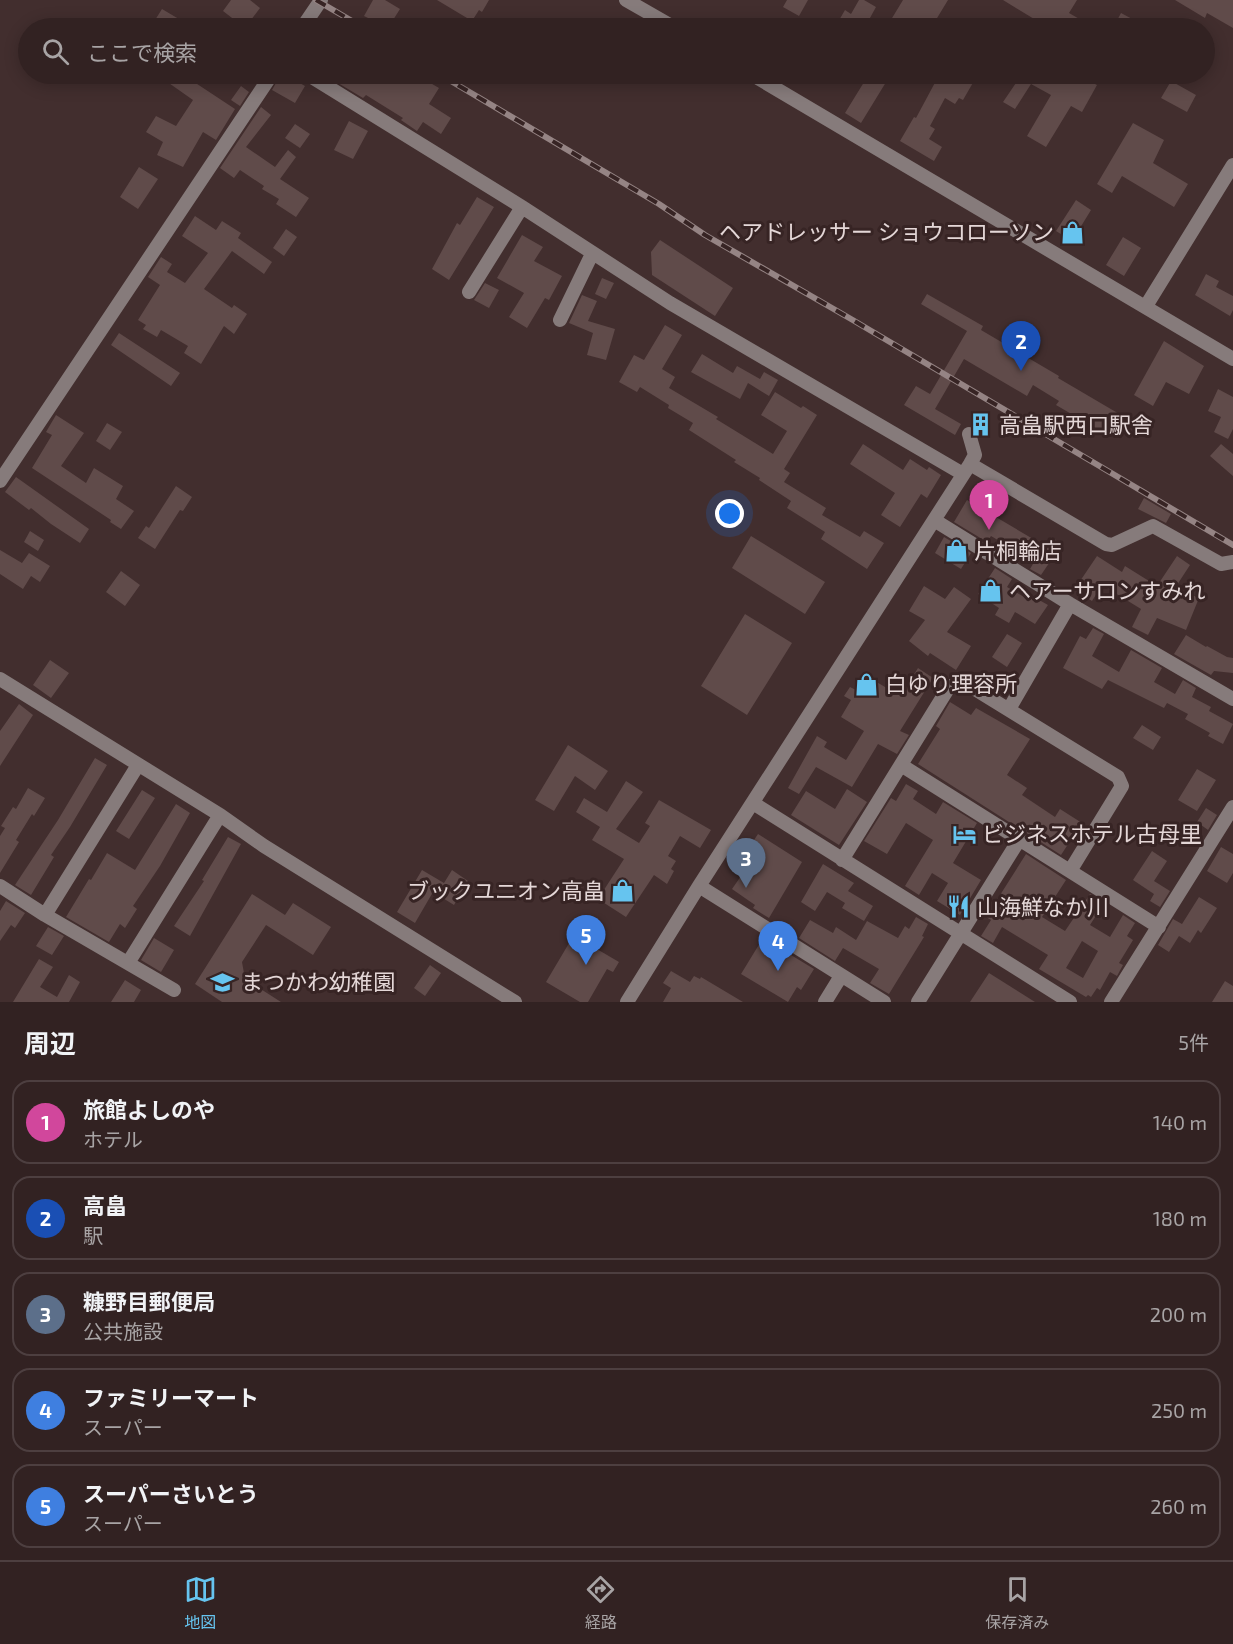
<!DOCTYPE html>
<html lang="ja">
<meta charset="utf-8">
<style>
:root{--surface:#322222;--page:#3d2f2f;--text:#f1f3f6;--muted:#a8a4a5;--line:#4d3f40;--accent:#66c4ef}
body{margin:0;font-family:"Exo 2","Noto Sans JP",sans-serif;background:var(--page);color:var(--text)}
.you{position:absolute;left:730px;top:514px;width:21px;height:21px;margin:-15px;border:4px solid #fff;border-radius:50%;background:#1a73e8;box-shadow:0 0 0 9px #1a73e833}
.badge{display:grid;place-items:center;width:39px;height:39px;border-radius:50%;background:var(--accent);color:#fff;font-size:20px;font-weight:700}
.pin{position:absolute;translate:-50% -50px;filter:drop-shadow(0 2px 3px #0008)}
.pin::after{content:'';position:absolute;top:32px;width:21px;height:18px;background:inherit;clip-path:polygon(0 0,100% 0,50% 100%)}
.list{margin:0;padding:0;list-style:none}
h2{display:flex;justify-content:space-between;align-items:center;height:78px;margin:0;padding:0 24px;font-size:26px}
h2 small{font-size:20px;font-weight:400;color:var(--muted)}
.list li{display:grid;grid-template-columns:39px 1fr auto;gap:18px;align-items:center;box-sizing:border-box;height:84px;margin:0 12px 12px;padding:0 12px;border:2px solid var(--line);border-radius:18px}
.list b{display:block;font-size:22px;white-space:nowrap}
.list p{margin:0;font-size:20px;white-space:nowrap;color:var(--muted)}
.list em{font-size:20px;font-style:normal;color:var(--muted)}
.icon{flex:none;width:33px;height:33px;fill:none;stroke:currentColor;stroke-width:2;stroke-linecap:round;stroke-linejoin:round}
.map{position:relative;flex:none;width:1233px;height:1002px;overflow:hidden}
.search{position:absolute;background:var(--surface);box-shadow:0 3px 15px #0003;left:18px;right:18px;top:18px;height:66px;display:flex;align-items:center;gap:15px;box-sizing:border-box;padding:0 21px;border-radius:33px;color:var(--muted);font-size:22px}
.sheet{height:558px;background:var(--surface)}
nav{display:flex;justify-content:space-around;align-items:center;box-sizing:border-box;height:84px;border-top:2px solid var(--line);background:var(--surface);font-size:16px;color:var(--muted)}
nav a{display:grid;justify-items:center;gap:3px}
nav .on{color:var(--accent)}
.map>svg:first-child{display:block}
</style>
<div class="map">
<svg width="1233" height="1002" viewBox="0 0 1233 1002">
<rect width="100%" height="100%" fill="#422e2e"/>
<path fill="#604b4a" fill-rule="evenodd" d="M231,0h19l10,8 -15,20 -22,-17z
M373,0h12l15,9 -12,19 -24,-12z
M437,0h52l-7,12 -3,-2 -7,11z
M787,0h21l-9,16 -16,-9z
M859,0h5l12,7 -11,20 -6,-3 -3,4h-6l-12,-6 7,-12 6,4z
M903,0h45l-17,28h-45z
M1003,0h74l-8,13 26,15h-46z
M1175,0h58v28l-26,-15 -2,5z
M162,9l32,19h-44z
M1121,13l28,15h-36z
M156,74h26l53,35 -19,31 -13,-8 -20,35 -26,-12 6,-13 -17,-10 10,-16 20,10 17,-26z
M281,74h3l21,12 -10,17 -23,-13z
M323,74h92l24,14 -10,16 22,14 -10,16 -18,-12 -6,9 -16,-11 2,-2 -37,-23 -3,3z
M869,74h22l-30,49 -16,-10z
M943,74h35l-15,26 -4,-2 -4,6 -10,-6 -15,28 5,3 -6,10 13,8 -8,14 -34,-20 14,-24 2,1 22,-41 2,1z
M1014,74h62l21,11 -15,27 -11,-6 -25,41 -19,-11 24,-41 -20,-11 -16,25 -12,-7 17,-25z
M1171,81l25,14 -9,17 -26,-14z
M241,86l8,6 -9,14 -9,-6z
M261,107l10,8 -25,32 29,20 13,-17 8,7 -16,22 29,19 -13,19 -20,-13 3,-5 -17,-10 2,-3 -24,-16 -6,8 -14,-10z
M349,121l19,10 -15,28 -19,-9z
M1133,123l31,17 -11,23 35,21 -14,23 -52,-31 -10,17 -15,-9z
M295,124l15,10 -10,14 -15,-10z
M139,167l19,12 -20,30 -18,-12z
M477,197l17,10 -45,73 -17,-11 25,-46 3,2z
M1076,200l15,10 -19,31 -16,-10z
M195,216l21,14 6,-9 19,12 -3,5 34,24 -8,12 -32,-23 -28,38 28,19 2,-3 13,9 -13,20 -10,-8 -23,38 -17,-11 4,-7 -27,-16 -4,7 -14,-8 3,-4 -8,-5 22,-35 -12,-8 13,-20 11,7 -5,8 18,11 23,-30 -26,-17z
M286,229l11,8 -13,19 -11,-8z
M522,235l21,12 -9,14 28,15 -13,24 -4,-2 -18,30 -18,-11 15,-24 -27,-15z
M1123,237l18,11 -17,28 -18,-11z
M660,240l73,48 -18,28 -63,-41 -1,-23z
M1206,274l13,7 -3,6 17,9v14l-3,6 -35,-21z
M602,278l12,5 -8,16 -11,-5z
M485,283l14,7 -10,18 -15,-8z
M927,294l56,32 -2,4 78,46 -1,2 63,37 -12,21 -53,-31 3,-4 -26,-16 -6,11 -63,-37 -29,50 26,15 -6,11 -51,-30 12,-19 14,8 37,-63 -46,-27z
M582,295l15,6 -9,20 27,8 -9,31 -19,-5 6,-22 -24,-10z
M665,325l17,10 -20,34 13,8 -6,11 49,29 -2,2 57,35 14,-23 -26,-16 14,-23 26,16 2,-2 14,9 -33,54 6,4 -6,9 42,26 -4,7 38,22 4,-6 20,12 -17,26 -46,-30 4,-7 -38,-24 4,-7 -32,-21 1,-2 -26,-16 2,-2 -47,-30 4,-7 -25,-15 1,-3 -29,-18 -3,5 -18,-10 15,-27 10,5z
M119,333l61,40 -9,13 -60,-41z
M1164,341l40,25 -15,28 -23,-12 -13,24 -19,-11z
M702,354l31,19 4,-7 23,13 4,-7 14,8 -9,16 -21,-13 -8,16 -49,-27z
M1218,389l15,8v32l-5,10 -14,-7 7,-15 -13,-6z
M56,415l28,18 -23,33 25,17 8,-15 29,18 -7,13 18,12 -13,18 -11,-7 1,-2 -79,-52 20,-33 -6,-3z
M107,423l15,9 -12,18 -14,-9z
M863,444l40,26 7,-11 17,11 2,-3 12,8 -14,23 -6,-4 -21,33 -19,-12 14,-22 -45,-29z
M1221,444l12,10v22l-23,-20z
M16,477l73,52 -9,14 -29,-19 -20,-16 -2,2 -24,-18z
M176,486l16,11 -9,14 -3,-1 -25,39 -17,-11 8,-12 3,2z
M1144,498l27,16 -5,9 -28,-14z
M967,500l78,46 6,-9 11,7 -21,31 -11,-6 7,-12 -16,-9 -3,4 -27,-16 -4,6 -33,-20z
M30,531l14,9 -6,11 -14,-9z
M751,536l74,46 -20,32 -73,-46z
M944,537l27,16 -10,16 -26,-16z
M0,550l22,13 7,-10 21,13 -10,16 -9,-6 -8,13 -23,-15z
M1097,556l25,16 3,-6 32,20 20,-30 13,9 -15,23 24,10 -13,32 -29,-12 -9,17 -16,-8 9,-18 -39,-24 -10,16 -18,-11z
M995,568l17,11 -5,8 22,13 3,-4 16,9 -13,19 -20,-12 -6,11 -14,-8 4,-7 -21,-14z
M121,571l19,14 -15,21 -19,-14z
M924,586l21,13 9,-12 17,12 -24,33 24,14 -15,24 -26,-17 -2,3 -19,-15 16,-21 -16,-9z
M745,614l47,29 -45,72 -46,-29z
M1093,628l11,6 -12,22 27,16 12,-22 31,18 -8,14 21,12 8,-14 13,8 -4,9 19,10 -2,4 24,13 -10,20 -15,-8 2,-3 -25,-14 3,-5 -21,-11 -3,5 -56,-28 -6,9 -39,-21 17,-32 6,3z
M1007,634l15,9 -15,24 -15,-10z
M1186,635l20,12 1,-1 20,11 6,1v15l-19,-2 -3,4 -37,-21z
M50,660l19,13 -18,25 -18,-13z
M918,668l15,10 -33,53 9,4 -12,19 -19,-10 -26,43 -36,-20 -17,27 -11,-6 29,-52 10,6 -3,5 22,13 18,-29 -23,-14 10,-17 -7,-4 6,-9 6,3 9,-15 25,15 2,-3 11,5z
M950,702l21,13 5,-7 54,31 -23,36 20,13 -5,7 33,22 5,-8 22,14 -21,32 -143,-91 22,-35 -4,-3z
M19,704l14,11 -33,51v-35z
M1142,725l19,12 -8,13 -20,-12z
M568,745l40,26 -13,19 -20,-14 -21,35 -19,-11z
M95,758l12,7 -37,62 -19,28 3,2 -23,38 -16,-10 43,-65z
M1197,769l19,11 -19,31 -19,-11z
M626,781l17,11 -27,37 23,14 11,-17 -5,-3 14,-23 52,30 -11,18 -20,-12 -12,20 8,5 -5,8 3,2 -7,13 -13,-9 -28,42 -28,-18 26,-40 -32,-19 8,-13 -24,-15 8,-14 23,14z
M906,784l12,7 -5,8 23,15 7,-12 34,21 -24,40 28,17 -21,35 -23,-14 11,-18 -16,-10 -13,22 -14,-9 28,-46 -27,-17 -19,31 -23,-13 27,-43 5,3z
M28,788l17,10 -11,18 -2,-2 -16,26 3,2 -19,31v-37l5,-8 -4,-2 12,-19 3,2z
M847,789l20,13 -28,43 -48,-30 15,-24 29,18z
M142,790l13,8 -26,41 -13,-8z
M176,804l14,9 -30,53 -27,40 4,3 -12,19 -5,-4 -11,18 -43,-25 23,-38 2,1 16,-27 28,17z
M1206,808l11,7 -9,15 -11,-8z
M758,834l44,28 -33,56 -16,-10 2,-3 -23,-16 16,-23 -8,-5z
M228,837l13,7 -51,92 -16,-10 30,-45 -2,-1z
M1221,847l12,7v19l-6,10 -20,-12z
M1152,851l15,10 -13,20 16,10 -10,16 -10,-6 4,-7 -21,-14z
M1026,854l40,26 -24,37 23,14 25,-37 14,9 -14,22 20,12 13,-22 12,8 -8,13 6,4 -14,23 4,2 -6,11 -7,-4 -10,18 -3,-2 -6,9 -3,-2 -2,2 -47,-28 9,-14 -46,-28 -9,16 -12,-7 10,-16 -8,-5 9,-14 3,2zM1082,941l16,10 -15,27 -17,-10z
M823,864l31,19 -6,8 25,15 -9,15 -22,-13 3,-5 -18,-11 -12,19 -14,-9z
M422,870l22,13 8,-13 16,11 -14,24 -21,-13 -18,31 -18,-11z
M252,894l33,21 8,-12 38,24 -18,28 -47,-30 -24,37 3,17 36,23h-59l-27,-18z
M1199,897l18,11 -16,25 -3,-3 -8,13 -11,-7 -10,16 -11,-7 15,-26 9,5z
M6,901l19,12 -10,15 -4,-3 -11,16v-30z
M916,917l12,7 -6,12 2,1 -35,57 -19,-11 9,-14 -36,-21 -8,13 -36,-23 11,-18 23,13 3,-6 20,13 11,-19 31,17 7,-12 4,3z
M48,927l16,9 -12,19 -16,-9z
M578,928l16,10 -4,7 29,17 -6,10 -6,-3 -19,33h-8l-34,-20z
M154,938l20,12 -13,22 -20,-12z
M763,938l51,31 -13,21 -4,-3 -9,15 -47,-28z
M39,959l14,8 -13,20 17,10 12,-22 11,7 -11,20h-56z
M430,965l11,8 -16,23 -11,-8z
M671,971l19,11 4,-6 6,3 1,-2 42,25h-80l8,-14 -8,-5z
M989,973l46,29h-65z
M125,980l16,10 -7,12h-23z
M1225,981l8,5v16h-21z"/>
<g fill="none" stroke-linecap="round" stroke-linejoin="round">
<path stroke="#867b7b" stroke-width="14" d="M626,0l49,28
M302,28l19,-28
M307,74l215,133 148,96 293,171
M751,74l482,285
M469,292l53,-85
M1146,306l87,-141
M560,320l32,-66
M970,464l136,80 6,1 41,-19 68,38 12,-2
M0,481l272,-407
M934,520l136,84 163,95
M0,679l220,136 44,31 251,156
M1009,709l61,-105
M901,765l258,162
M753,803l317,199
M842,860l107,-173 13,-6 156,96 4,9 -52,85
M0,886l45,29 129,75
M699,886l185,116
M45,915l93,-150
M128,963l92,-148
M627,1002l72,-116 271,-422 5,-9 -6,-21
M825,1002l16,-26
M918,1002l101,-162
M1111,1002l122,-195"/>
<defs>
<path id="rail" d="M316,0l48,28
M439,74l220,130 46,31 146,84 382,226"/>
</defs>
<use href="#rail" stroke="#958484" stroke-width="6"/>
<use href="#rail" stroke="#372424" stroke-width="4" stroke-dasharray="11" stroke-linecap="butt"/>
</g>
<defs>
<symbol id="shop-bare" viewBox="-9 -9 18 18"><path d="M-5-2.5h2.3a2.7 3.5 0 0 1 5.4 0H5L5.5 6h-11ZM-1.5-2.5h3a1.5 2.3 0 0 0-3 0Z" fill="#66c4ef" stroke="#372424" stroke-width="2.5" paint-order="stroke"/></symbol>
<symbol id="building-bare" viewBox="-9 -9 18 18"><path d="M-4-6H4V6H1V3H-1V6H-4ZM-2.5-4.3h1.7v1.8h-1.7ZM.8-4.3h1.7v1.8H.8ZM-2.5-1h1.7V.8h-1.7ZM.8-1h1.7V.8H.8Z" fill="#66c4ef" stroke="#372424" stroke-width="2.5" paint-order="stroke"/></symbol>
<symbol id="hotel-bare" viewBox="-9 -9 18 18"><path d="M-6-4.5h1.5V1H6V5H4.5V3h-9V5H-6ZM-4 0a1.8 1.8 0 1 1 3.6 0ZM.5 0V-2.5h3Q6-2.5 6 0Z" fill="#66c4ef" stroke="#372424" stroke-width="2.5" paint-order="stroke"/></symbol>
<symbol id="restaurant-bare" viewBox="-9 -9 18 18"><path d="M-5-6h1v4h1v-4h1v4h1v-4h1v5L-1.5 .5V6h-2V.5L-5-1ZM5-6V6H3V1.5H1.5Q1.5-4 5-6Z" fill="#66c4ef" stroke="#372424" stroke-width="2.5" paint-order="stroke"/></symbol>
<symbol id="school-bare" viewBox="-9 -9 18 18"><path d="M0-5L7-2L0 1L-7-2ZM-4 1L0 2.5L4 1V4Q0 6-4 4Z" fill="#66c4ef" stroke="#372424" stroke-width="2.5" paint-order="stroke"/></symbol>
</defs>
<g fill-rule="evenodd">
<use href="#shop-bare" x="1056" y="216" width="33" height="33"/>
<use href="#building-bare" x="964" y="408" width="33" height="33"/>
<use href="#shop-bare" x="940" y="534" width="33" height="33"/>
<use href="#shop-bare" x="974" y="574" width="33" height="33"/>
<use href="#shop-bare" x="850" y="668" width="33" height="33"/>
<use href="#hotel-bare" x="948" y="818" width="33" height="33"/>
<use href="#shop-bare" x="606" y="874" width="33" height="33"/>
<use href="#restaurant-bare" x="942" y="890" width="33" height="33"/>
<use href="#school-bare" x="206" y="966" width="33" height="33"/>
</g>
<g text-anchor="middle" stroke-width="6" stroke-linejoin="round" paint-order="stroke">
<g font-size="22" fill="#e4d7d7" stroke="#372424" text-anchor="start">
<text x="1054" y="240" text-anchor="end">ヘアドレッサー ショウコローソン</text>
<text x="999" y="433">高畠駅西口駅舎</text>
<text x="974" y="559">片桐輪店</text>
<text x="1009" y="599">ヘアーサロンすみれ</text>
<text x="885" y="692">白ゆり理容所</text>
<text x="982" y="842">ビジネスホテル古母里</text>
<text x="605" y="899" text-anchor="end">ブックユニオン高畠</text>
<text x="977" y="915">山海鮮なか川</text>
<text x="241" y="990">まつかわ幼稚園</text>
</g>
</g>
</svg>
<div class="you"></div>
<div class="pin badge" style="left:989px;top:530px;background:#d1479c">1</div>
<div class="pin badge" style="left:1021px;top:371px;background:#1a4fb4">2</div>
<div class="pin badge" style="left:746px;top:888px;background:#5c6f8a">3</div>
<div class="pin badge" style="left:778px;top:971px;background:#3f7fe0">4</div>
<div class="pin badge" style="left:586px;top:965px;background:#3f7fe0">5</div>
<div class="search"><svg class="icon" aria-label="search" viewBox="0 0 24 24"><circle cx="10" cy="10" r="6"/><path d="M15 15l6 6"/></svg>ここで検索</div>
</div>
<section class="sheet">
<h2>周辺<small>5件</small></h2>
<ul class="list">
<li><span class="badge" style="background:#d1479c">1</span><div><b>旅館よしのや</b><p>ホテル</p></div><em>140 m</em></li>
<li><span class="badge" style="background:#1a4fb4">2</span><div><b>高畠</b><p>駅</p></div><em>180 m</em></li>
<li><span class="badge" style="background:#5c6f8a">3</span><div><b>糠野目郵便局</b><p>公共施設</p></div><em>200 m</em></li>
<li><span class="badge" style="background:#3f7fe0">4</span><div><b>ファミリーマート</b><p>スーパー</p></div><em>250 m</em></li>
<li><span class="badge" style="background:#3f7fe0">5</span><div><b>スーパーさいとう</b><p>スーパー</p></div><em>260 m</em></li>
</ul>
</section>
<nav>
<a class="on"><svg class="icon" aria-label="map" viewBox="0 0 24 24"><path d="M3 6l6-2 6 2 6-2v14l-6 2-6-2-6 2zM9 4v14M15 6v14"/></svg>地図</a>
<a><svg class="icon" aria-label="directions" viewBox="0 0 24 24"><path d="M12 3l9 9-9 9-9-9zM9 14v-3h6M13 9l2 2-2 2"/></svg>経路</a>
<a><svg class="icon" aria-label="saved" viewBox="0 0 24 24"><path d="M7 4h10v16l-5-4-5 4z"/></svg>保存済み</a>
</nav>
